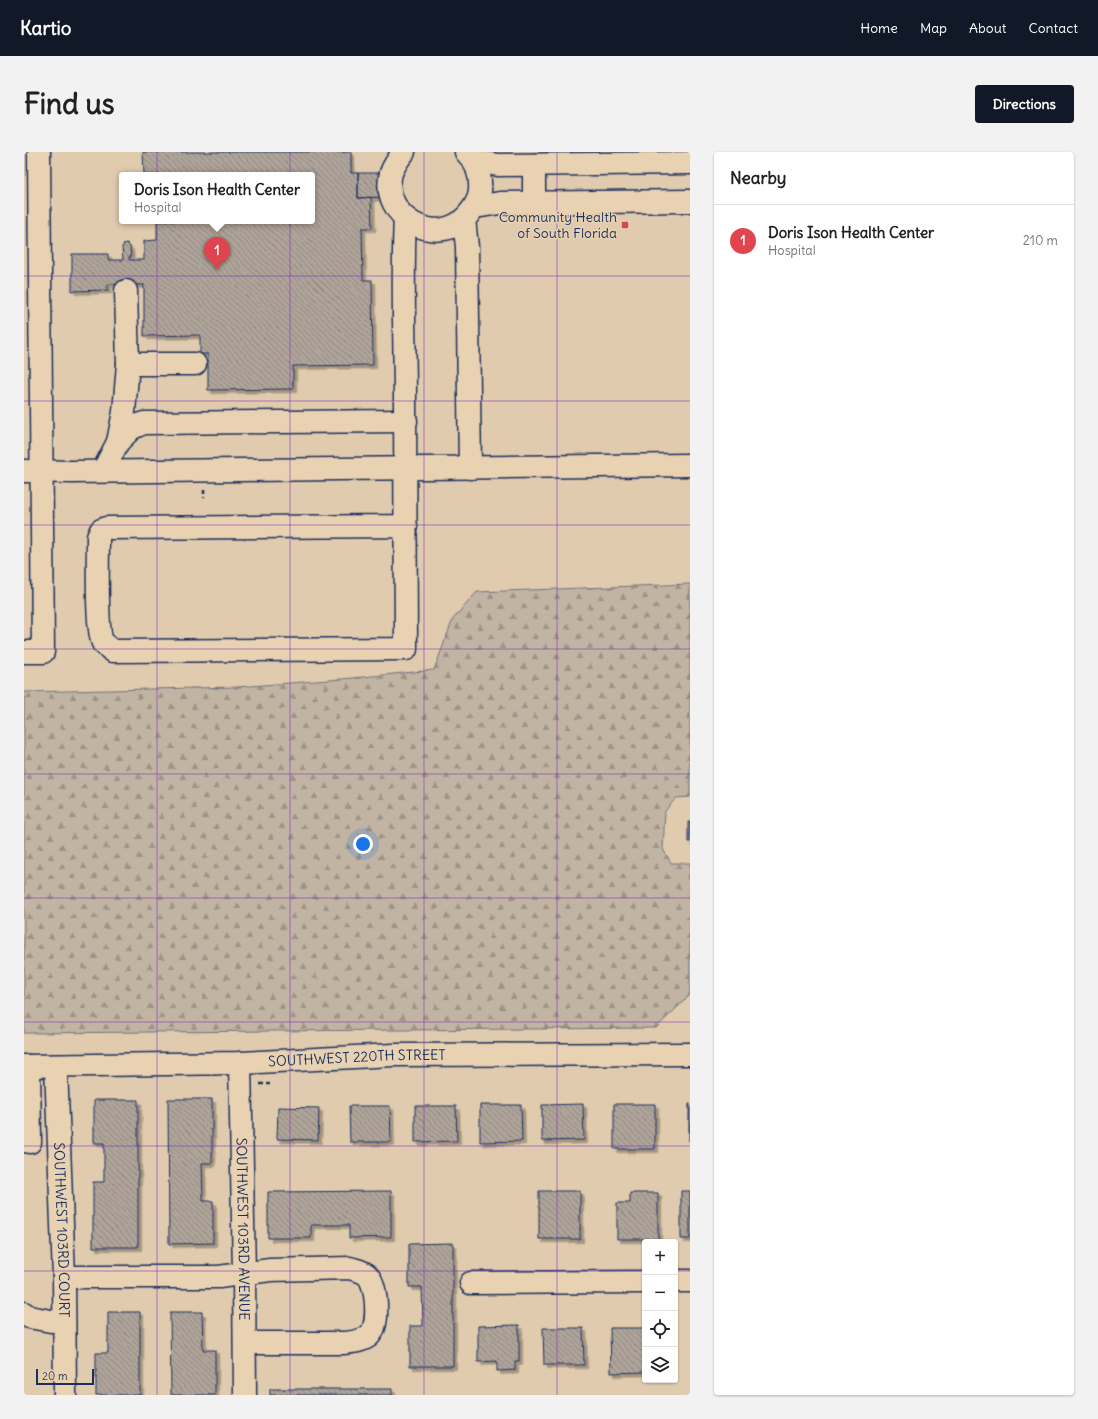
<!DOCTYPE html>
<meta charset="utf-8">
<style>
:root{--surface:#fff;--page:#f2f2f2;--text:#202124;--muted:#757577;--line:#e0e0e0;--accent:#111827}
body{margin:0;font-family:Delius,sans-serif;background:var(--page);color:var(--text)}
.controls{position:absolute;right:12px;bottom:12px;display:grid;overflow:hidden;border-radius:4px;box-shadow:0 1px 3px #0004}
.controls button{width:36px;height:36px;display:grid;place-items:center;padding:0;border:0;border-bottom:1px solid var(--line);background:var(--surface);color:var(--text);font:20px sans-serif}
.scale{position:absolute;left:12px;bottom:10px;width:58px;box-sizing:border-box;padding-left:4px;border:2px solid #1b2f5e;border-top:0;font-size:11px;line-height:14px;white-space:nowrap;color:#1b2f5e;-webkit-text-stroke:3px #e8d2b1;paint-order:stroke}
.you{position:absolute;left:339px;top:692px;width:14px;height:14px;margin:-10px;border:3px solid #fff;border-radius:50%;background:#1a73e8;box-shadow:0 0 0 6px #1a73e833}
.badge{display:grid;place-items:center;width:26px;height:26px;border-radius:50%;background:var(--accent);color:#fff;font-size:13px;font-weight:700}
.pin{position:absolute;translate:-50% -33px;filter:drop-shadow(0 1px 2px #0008)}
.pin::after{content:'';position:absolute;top:21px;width:14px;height:12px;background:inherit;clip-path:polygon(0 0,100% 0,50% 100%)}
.popup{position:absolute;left:95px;top:20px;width:196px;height:52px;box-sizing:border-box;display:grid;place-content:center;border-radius:4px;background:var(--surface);filter:drop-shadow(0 1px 3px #0005);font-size:13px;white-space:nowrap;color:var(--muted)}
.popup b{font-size:15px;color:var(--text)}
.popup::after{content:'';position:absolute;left:50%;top:100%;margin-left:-8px;border:8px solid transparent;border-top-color:var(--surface)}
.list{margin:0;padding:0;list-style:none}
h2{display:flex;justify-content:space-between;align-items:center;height:52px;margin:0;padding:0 16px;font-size:17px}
h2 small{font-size:13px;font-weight:400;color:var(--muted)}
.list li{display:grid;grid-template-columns:26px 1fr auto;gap:12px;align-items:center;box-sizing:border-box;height:72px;padding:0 16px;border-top:1px solid var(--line)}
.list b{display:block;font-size:15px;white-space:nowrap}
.list p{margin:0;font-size:13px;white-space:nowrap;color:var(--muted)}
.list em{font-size:13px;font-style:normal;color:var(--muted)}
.icon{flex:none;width:22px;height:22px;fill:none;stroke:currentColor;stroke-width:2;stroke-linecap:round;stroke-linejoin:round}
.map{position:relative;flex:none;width:666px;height:1243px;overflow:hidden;border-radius:4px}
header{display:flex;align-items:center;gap:24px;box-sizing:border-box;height:56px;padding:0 20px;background:var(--accent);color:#fff}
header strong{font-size:19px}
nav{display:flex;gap:22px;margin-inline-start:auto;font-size:14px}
.intro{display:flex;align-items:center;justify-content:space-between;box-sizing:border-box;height:96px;padding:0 24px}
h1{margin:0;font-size:28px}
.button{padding:10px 18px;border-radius:4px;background:var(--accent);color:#fff;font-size:14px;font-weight:700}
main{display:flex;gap:24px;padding:0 24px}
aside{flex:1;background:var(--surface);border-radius:4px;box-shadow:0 1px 3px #0004}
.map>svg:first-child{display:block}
</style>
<header>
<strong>Kartio</strong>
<nav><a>Home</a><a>Map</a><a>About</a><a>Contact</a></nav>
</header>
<div class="intro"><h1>Find us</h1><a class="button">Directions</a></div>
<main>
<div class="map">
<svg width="666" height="1243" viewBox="0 0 666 1243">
<defs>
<pattern id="forest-firs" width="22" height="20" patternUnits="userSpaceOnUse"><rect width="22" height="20" fill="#c2b4a2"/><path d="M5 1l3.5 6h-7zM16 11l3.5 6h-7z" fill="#9d9387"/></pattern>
<pattern id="building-back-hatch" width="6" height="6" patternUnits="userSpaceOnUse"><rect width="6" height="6" fill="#afa499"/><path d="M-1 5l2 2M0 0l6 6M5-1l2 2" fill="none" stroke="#8e8680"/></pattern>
<filter id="shadow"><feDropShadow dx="3.5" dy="3.5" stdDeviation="0" flood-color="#0004"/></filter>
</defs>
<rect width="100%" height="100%" fill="#e0cbae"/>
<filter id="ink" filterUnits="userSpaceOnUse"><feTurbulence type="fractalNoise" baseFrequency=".025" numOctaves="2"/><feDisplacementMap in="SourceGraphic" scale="8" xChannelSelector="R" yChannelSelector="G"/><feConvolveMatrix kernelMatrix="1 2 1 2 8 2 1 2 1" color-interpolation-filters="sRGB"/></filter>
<g filter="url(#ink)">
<path fill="url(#forest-firs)" stroke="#6e7280" d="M666,432v213l-14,1 -11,13 -2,38 8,14h19v132l-34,33 -632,5v-341l213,-5 105,-8 92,-9 19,-51 24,-27z"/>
<path fill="url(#building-back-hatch)" stroke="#1b2f5e" filter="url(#shadow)" d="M119,0h208v21h7v25l13,-1 1,31h-10l1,52h9l1,85 -80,1v23l-85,1v-36h-8v-19l-56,1v-51l-36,-1v6l-36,1v-37h36v6h15l-1,-13 2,-3 3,-1 3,4 1,10h-2v3h15v-19l13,-1v-19h155v-46h-172h4z
M334,21h24l1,24 -25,1z
M664,670h2v20h-2z
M144,947h44v64h-10l1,38h10v42l-44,1z
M70,948h44v147h-45v-65h11v-39h-10z
M559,952l1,36 -42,1v-36z
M590,952h41v45h-41z
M665,952h1v37h-1z
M456,953h41l1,36 -42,1z
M325,954h41l1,36h-41z
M391,954h41l1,35 -42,1z
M254,955l41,1 -1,32 -41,-1z
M367,1039v46l-42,1v-13h-38v13h-43v-46z
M515,1039h41v48h-41z
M657,1039h9v48h-9z
M606,1041h28v46h-41v-36h13z
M429,1091v123h-43v-40h13l-1,-39h-13v-43z
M84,1160h32v83h-44v-42h12z
M146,1160h32l1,38h12v45h-44z
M495,1173v36h-4v9l-18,1v-10l-19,1v-36z
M519,1176h40l1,37h-40z
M586,1176h35v44l-34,1z
M246,1237h122v6h-122z"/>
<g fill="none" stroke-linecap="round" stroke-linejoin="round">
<defs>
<g id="minor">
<path d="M380,0c-5,6 -10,13 -13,21 -12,44 47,77 77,42 6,-7 11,-14 12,-24 1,-15 -3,-29 -14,-39"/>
<path d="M450,9l24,4 192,-2"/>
<path d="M510,13v38"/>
<path d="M451,55l25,-4 190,-2"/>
<path d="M381,66c-3,62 0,124 0,185 1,82 1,164 1,246l-293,2c-3,-2 -7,-5 -10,-8 -7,-11 -5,-88 -5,-106l3,-7 5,-2 300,-2"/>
<path d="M440,67l3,28 3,221"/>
<path d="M104,212h67"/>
<path d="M94,290l6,-30 4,-48 -2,-73"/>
<path d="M0,319l48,1 618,-7"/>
<path d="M79,319l15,-29 14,-14 12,-5 262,-2"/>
<path d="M0,500h19l-4,-500"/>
<path id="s1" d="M216,911l4,211 1,121"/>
<path id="s2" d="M0,914l216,-3 153,-8 297,-1"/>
<path id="s3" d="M32,914l8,211 1,118"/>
<path d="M0,989l6,1 -1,-76"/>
<path d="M40,1125h155l51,-7 80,-2c6,2 13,3 17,7 10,9 12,45 5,57 -5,9 -18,10 -28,11h-99"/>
<path d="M651,1129h15"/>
<path d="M447,1131l174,-1"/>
<path d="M0,1161l5,4 22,4"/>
</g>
</defs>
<use href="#minor" stroke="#1b2f5e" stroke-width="25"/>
<path stroke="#1b2f5e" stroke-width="2.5" stroke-dasharray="4 3" stroke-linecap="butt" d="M180,338v8
M236,932h10"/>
<use href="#minor" stroke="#e8d2b1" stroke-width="22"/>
</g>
</g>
<path fill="none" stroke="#7b2cbf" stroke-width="1" stroke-opacity="0.55" d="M133,0v1243M266,0v1243M400,0v1243M533,0v1243M0,124h666M0,249h666M0,373h666M0,497h666M0,622h666M0,746h666M0,870h666M0,994h666M0,1119h621M651,1119h15"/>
<rect fill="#d1495b" stroke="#e8d2b1" stroke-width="1.5" x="597" y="69" width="8" height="8" rx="2"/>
<g text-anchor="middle" stroke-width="3" stroke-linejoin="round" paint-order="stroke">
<g font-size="14" fill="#1b2f5e" stroke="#e8d2b1" text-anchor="end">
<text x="593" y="70">Community Health<tspan x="593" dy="16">of South Florida</tspan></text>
</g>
<g font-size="14" fill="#1b2f5e" stroke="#e8d2b1">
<text dy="5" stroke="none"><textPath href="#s2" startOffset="333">SOUTHWEST 220TH STREET</textPath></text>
<text dy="5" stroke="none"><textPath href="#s1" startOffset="166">SOUTHWEST 103RD AVENUE</textPath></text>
<text dy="5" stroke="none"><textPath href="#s3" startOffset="164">SOUTHWEST 103RD COURT</textPath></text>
</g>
</g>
</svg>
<div class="controls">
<button>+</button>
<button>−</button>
<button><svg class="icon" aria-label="locate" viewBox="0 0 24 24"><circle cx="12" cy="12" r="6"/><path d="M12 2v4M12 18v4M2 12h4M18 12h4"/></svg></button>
<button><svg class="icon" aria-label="layers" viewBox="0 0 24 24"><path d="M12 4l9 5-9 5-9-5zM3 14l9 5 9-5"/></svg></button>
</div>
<div class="scale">20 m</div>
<div class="you"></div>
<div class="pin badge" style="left:193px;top:118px;background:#e0444e">1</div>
<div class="popup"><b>Doris Ison Health Center</b>Hospital</div>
</div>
<aside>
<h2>Nearby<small></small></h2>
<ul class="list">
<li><span class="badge" style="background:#e0444e">1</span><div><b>Doris Ison Health Center</b><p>Hospital</p></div><em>210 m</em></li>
</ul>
</aside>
</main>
